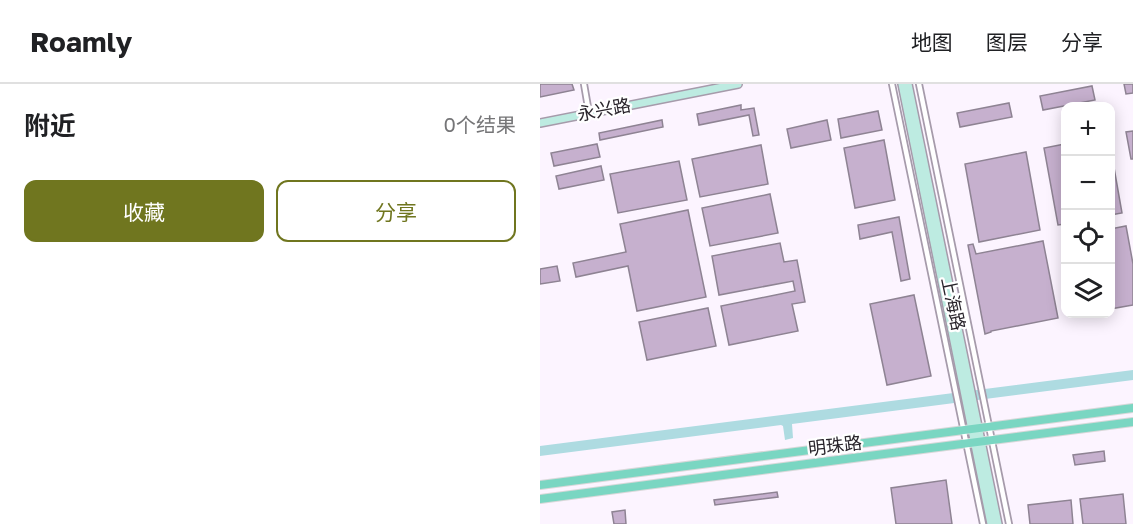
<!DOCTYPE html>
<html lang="zh">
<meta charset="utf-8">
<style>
:root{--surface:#fff;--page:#f2f2f2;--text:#202124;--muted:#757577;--line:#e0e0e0;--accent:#70761f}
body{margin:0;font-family:"Golos Text","Noto Sans SC",sans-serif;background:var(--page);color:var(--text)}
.controls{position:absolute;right:18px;top:18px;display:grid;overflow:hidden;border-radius:12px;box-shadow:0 3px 15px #0003}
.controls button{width:54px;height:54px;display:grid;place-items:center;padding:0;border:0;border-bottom:2px solid var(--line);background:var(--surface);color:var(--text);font:30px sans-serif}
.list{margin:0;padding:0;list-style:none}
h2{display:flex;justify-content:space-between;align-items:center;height:78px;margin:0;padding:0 24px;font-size:26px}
h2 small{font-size:20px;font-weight:400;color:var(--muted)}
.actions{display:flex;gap:12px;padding:18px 24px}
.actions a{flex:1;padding:14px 0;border:2px solid var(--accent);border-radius:12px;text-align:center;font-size:21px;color:var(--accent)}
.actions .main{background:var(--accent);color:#fff}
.icon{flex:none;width:33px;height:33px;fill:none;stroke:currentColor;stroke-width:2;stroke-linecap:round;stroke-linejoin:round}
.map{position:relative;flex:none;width:593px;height:440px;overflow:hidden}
header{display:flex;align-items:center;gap:36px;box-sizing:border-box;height:84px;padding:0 30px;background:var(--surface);border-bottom:2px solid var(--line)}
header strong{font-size:28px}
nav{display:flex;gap:33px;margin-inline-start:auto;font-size:21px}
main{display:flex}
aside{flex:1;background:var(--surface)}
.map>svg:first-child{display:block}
</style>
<header>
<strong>Roamly</strong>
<nav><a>地图</a><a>图层</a><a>分享</a></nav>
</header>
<main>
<aside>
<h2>附近<small>0个结果</small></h2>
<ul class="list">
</ul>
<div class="actions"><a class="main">收藏</a><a>分享</a></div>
</aside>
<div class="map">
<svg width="593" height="440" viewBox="0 0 593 440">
<rect width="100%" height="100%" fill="#fcf4ff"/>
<path fill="#aedbe1" d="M593,286v10l-341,44 1,14 -8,2 -2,-14 -2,-1 -241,31v-10z"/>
<path fill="#c6b0ce" stroke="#8e8393" stroke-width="1.5" d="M0,0h32l2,6 -34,7z
M584,0h9v9l-7,1z
M552,2l3,14 -52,10 -3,-14z
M469,19l3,14 -52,10 -3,-14z
M201,21v5l13,-2 5,27 -6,1 -4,-21 -50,10 -2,-11z
M338,27l4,19 -41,8 -3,-19z
M122,36l1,7 -63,13 -1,-7z
M287,36l4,20 -40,8 -4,-19z
M593,47v28h-2l-5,-27z
M344,56l11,60 -40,8 -11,-60z
M57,60l3,13 -46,9 -3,-13z
M525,60v80l-7,1 -14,-77z
M221,61l7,39 -68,13 -8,-38z
M486,68l14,78 -61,12 -14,-78z
M139,77l8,39 -69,13 -8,-39z
M573,78l9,51 -12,2v-52z
M61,82l3,14 -45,9 -3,-13z
M230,110l8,39 -68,13 -8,-38z
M148,126l18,87 -69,14 -9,-45 -52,11 -3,-14 53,-11 -6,-28z
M359,133l11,62 -9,2 -9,-49 -32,7 -2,-14z
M586,142l7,38v41l-23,4v-80z
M503,157l15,77 -67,13v1l-6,2 -17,-89 5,-1 3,10z
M240,159l4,19 13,-2 8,42 -13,2 6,27 -69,14 -8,-39 74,-15 -2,-10 -74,14 -7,-39z
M17,182l3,15 -20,3v-15z
M374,211l17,81 -44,9 -17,-81z
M168,224l8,38 -69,14 -8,-38z
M564,367l1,10 -30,4 -2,-10z
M406,396l6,44h-56l-5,-36z
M237,408l1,5 -63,8 -1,-5z
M583,410l3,30h-43l-3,-25z
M531,416l2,24h-43l-2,-19z
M85,426l1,14h-12l-2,-12z"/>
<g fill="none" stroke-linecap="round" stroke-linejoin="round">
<defs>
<path id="street" d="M44,0l5,29
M352,0l91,440
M379,0l90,440"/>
<path id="secondary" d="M362,0l89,440
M368,0l90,440
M0,39l198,-39"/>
<path id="primary" d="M0,401l593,-77
M0,415c198,-26 395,-52 593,-77"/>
</defs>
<use href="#street" stroke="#a69bab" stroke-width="8"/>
<use href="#secondary" stroke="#a69bab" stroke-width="10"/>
<use href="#primary" stroke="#d8d8d9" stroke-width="10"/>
<use href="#street" stroke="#fff" stroke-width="4.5"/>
<use href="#secondary" stroke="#bdebe1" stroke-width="7"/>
<use href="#primary" stroke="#7ad6c2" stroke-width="8"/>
</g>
<g text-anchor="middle" stroke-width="4.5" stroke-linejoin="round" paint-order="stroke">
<g font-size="18" fill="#29242b" stroke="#fff">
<text transform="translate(64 26) rotate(-11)" y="6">永兴路</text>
<text transform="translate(413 220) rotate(78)" y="6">上海路</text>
<text transform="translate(295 362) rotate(-7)" y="6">明珠路</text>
</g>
</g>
</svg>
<div class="controls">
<button>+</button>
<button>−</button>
<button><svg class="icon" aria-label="locate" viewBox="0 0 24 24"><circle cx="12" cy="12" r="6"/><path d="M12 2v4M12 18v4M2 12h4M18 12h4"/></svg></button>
<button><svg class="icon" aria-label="layers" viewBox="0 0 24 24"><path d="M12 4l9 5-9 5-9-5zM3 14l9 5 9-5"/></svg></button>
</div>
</div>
</main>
